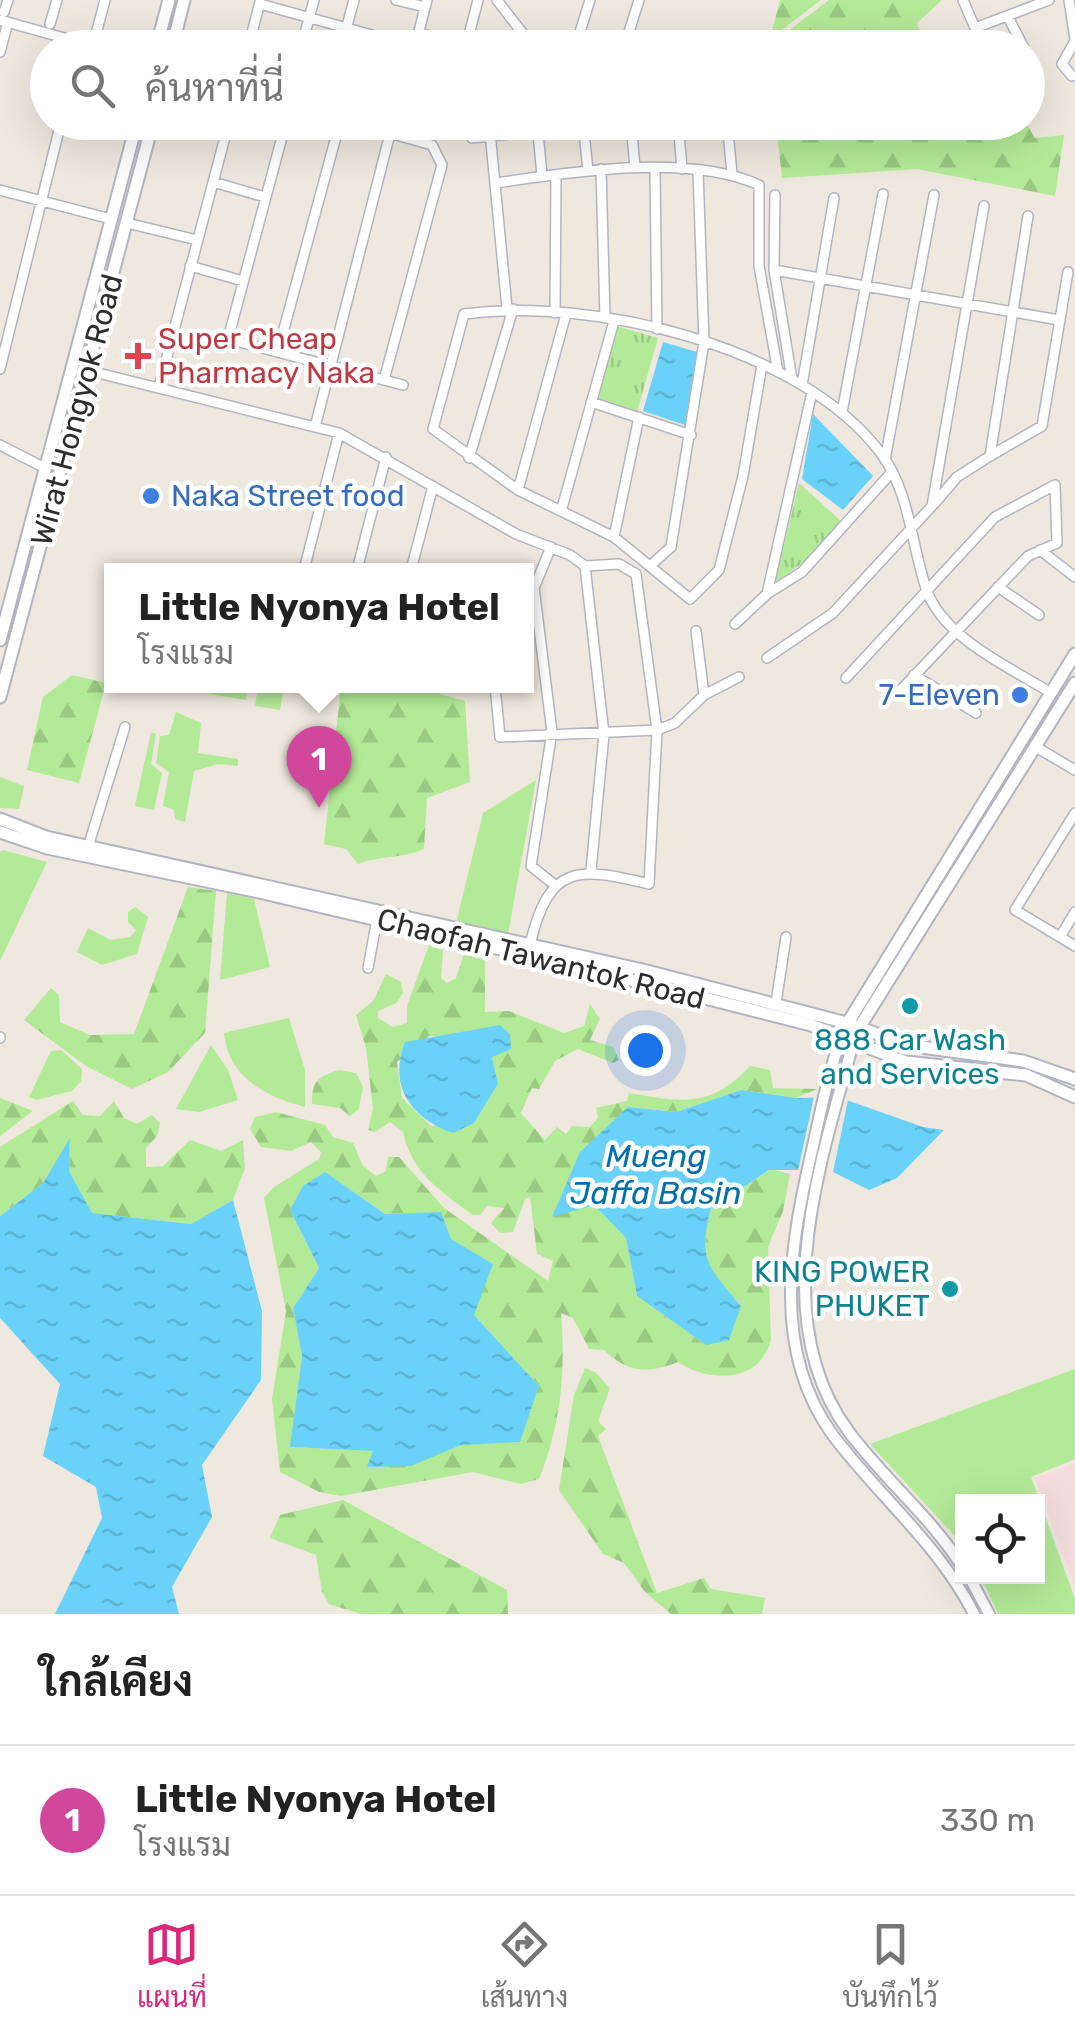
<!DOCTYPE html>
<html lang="th">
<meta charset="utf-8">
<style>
:root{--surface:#fff;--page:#f6f6f6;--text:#222;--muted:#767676;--line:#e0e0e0;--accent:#db2777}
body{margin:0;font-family:Rubik,Sarabun,sans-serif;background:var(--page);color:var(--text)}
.controls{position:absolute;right:30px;bottom:30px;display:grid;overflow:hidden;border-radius:0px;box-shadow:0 10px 40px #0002}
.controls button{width:90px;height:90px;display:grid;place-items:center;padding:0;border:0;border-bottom:2px solid var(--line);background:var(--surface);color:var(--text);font:50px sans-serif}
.you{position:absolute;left:645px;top:1050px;width:35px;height:35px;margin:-25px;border:8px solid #fff;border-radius:50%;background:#1a73e8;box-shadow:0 0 0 15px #1a73e833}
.badge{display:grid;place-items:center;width:65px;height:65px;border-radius:50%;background:var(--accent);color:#fff;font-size:32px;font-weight:700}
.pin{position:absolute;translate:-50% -82px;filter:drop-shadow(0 2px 5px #0008)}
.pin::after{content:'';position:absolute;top:52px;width:35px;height:30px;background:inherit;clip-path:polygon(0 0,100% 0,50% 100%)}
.popup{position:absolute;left:104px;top:563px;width:430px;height:130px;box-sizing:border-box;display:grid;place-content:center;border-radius:0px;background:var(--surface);filter:drop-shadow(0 2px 8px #0005);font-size:32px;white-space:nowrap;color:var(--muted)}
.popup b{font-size:38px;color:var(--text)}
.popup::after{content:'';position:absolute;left:50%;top:100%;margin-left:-20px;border:20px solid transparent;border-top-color:var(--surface)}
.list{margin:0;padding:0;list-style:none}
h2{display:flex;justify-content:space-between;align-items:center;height:130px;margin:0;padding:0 40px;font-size:42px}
h2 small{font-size:32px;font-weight:400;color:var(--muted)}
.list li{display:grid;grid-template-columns:65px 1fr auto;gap:30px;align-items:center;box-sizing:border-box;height:150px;padding:0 40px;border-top:2px solid var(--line)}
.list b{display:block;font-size:38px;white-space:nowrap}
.list p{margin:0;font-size:32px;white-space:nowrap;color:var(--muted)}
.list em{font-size:32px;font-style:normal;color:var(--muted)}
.icon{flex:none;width:55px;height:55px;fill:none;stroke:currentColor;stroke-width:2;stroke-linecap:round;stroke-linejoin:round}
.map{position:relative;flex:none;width:1075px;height:1614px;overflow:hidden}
.search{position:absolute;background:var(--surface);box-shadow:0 10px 40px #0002;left:30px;right:30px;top:30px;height:110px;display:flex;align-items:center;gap:25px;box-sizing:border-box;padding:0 35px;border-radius:55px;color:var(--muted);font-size:38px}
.sheet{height:280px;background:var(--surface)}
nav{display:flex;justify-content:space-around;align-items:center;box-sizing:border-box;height:140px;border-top:2px solid var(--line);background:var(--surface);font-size:28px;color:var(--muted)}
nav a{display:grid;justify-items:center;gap:5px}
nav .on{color:var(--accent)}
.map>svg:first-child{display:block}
</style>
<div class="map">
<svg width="1075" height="1614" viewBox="0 0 1075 1614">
<defs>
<pattern id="forest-firs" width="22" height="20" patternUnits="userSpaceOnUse" patternTransform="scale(2.5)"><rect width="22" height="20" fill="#b3ea97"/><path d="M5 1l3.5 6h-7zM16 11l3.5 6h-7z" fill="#9ac982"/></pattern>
<pattern id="park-tufts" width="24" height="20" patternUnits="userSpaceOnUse" patternTransform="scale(2.5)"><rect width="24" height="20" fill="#b3ea97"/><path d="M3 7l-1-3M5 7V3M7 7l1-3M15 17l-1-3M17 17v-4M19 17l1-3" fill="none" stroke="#9ac982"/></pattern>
<pattern id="water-ripples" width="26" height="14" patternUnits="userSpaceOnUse" patternTransform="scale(2.5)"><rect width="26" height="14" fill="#6ad2f9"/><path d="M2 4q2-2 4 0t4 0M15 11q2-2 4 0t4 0" fill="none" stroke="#5cb5d6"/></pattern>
</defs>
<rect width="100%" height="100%" fill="#efe8de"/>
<path fill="#f6dbdd" d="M1075,1463v122l-40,-107z"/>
<path fill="#b3ea97" d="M96,308l-53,201 -11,27 54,-201z
M211,686h38l-3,14 -37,-6z
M258,686h26l-4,24 -25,-4z
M176,712l25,11 -3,30 40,6v7l-20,-2 -24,7 -9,51 -10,-3 -1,-9 -11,-4 6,-34 -13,-9 4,-27 9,-1z
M151,732l5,2 -5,30 11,9 -8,37 -19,-4z
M0,777l24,9 -5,23 -19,-1z
M536,780l-28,154 -52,-11 27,-110z
M3,850l44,12 -47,99v-109z
M227,893l27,6 16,68 -50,13z
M135,907l13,10 -11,37 -35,11 -25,-13 11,-24 22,12 20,-3 6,-7 -8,-8v-10z
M289,1018l16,52v37c-38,-10 -77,-29 -81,-74z
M211,1045l17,25 10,30 -39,12 -23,-3z
M61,1050l21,19 -1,12 -9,10 -36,9 -7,-3 22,-46z
M1075,1369v90l-44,18 44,122v15h-77l-17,-37 57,-1v-74h-76v42l-92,-100z"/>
<path fill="url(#forest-firs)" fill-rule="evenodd" d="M780,0h41l-51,39z
M829,0h113l-25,23 8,21 56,-4 4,7h-218z
M776,123h250l9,15 29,-3 -9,61 -138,-27 -135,9z
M72,675l34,8 -27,100 -52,-13 16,-73z
M341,686h96l3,8 25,7 5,81 -43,16 -3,51c-23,10 -43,6 -66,15l-12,-15 -22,-5z
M188,887l28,4 -11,142 -37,39 -36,17 -46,-23 -62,-46 27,-32 8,7 1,27 30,13 44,-1z
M429,945l14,5 -2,28 6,5 9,-5 9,-27 20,10v51l24,-1 55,22 20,-7 6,-22 10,15 -10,21 23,7 6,13 -6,3 -35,-14 -23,12 -16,28 -7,-1 -11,25 24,27 12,-13 9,7 6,-8 18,1 8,-9 -2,-10 31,-7 2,-8c52,9 81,16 121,-27l20,4 3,18 44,1 -21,9 -55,-8 -65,22 -47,-5 -76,109 41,-11 32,33 11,58 69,49 35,-39c-33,-38 -43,-46 -30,-97l60,-40 19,5 -7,37 -15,36 3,93c-11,43 -62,43 -93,22 -31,12 -50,11 -74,-12l-15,-1 -16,-31 -12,-5c5,57 0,112 -22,166l-18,5 -48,-12 -132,24 -22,-4 -39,-20 -8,-73 14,-88 -22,-113 10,-11 45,-28 2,-7 -10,-10 -20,9 -30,-4 -11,-18 5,-12 21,-5 49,13 8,12 20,6 10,23 13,10 10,-5 2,-14h11l45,51 104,73 5,-20 -16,-7 -7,-57 -5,2 -12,33 -13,1 -9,-10 13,-15 -17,-2 -7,9h-7c-32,-23 -62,-43 -70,-83l-13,-10 -15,10 -7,-2 5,-21 -7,-61 -10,-33 17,-14 13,-27 15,8 2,11 -7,10 -18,8v7l15,9 14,-4v-17zM429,1036h25l38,21 6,27 -24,39 -43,3 -29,-28 -5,-36zM326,1173l59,41 56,-2 33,103 65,71c-60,45 -93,80 -171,81l6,-16 -83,-4 11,-91 -9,-48 26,-40 -29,-58z
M339,1070l17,3 7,14 -4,22 -9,7 -10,-8 -28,-4c0,-23 5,-27 27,-34z
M0,1098l33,13 -33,25z
M73,1101l10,14 17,1 14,-15 10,17 13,6 15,-9 8,8 -3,13 -11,12v19l17,-1 27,-26 31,11 22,-11 2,28 -12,32 -42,24 -99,-11 -23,-42 1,-31 -27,43 -43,33v-69z
M585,1368l10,4 15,16 -12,33 8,8 -8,7 59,157 47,-15 7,11 54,9 -3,16h-91l-26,-22 -21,-29 -21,-9 -44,-64 15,-95z
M343,1500l164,90 1,24h-147l-32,-10 -7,-12 -6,-37 -46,-17 10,-23z"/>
<path fill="url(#park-tufts)" d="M396,123h59v3l-22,17 -40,-11z
M616,326l42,12 -21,74 -42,-12z
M799,483l42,38 -40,43 -26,19z"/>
<path fill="url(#water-ripples)" d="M663,342l34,10 -9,74 -45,-15z
M813,414l60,62 -30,34 -41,-31z
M500,1025l10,9 1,15 -19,8 6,27 -24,39 -21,10c-43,-15 -65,-48 -48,-91z
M741,1090l55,8 42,-1 85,30 21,3 -47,48 -28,12 -40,-20h-60l-58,39c-13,51 -3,58 30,97l-12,34 -23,5 -69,-49 -11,-58 -32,-33 -42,12 28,-65 48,-45 48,5z
M70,1138l-1,33 23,42 99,11 42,-24 29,111 -1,69 -59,85 10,52 -40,70 7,27h-124l47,-96 -6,-31 -53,-31 17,-72 -60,-66v-102l43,-33z
M325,1172l60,42 56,-2 10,27 42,25 -19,51 65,71 -19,56 -59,3 -50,21 -44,1 6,-16 -83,-4 12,-91 -9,-48 26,-40 -29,-58 13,-24z"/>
<path fill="#efe8de" d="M815,1092l34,3 -17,82 -35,-2z"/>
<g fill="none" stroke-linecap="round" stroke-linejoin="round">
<defs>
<path id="minor" d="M396,0l29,7
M497,0l37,48
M963,0l12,28 74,-28
M1069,0l6,39
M260,4l155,43
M4,12l4,-12
M1008,17l16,31
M0,20l100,28
M50,24l7,-24
M470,31l8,-31
M418,33l48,11 4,-13 11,17
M418,35l9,-35
M95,38l10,-38
M248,48l12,-46
M301,48l13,-48
M341,48l13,-48
M575,48l15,-48
M624,48l15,-48
M0,52l8,-30
M1028,55l11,33
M1072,76l-10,-12 13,-23
M286,122l-58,217 175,46
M350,122l82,23 10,20 -58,215
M489,122l18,186
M537,122l5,54
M583,122l5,49
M631,122l4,46
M678,122l4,47
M727,122l5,51
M472,138l151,-16
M601,169l4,149
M655,171l2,158
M213,182l52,15
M496,183c76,-11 192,-30 263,2v81l19,106
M0,190l111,29
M775,195l-1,75 18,109
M127,223l70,17
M190,266l53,15
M774,270l285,50
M555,313l1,-137
M278,351l62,-229
M762,365l-19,111 -24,94 -29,29 -76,-62 -96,-47 -85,-61 31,-115c128,-17 334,31 416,138 30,39 31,92 46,136 16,50 84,79 125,105
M0,369l61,-247
M86,370l253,63 177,101 54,21 15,11 34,-2 17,10 21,156 -8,154c-71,-17 -100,-21 -119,61
M802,385l32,-187
M159,387l70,-265
M591,402l100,33
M842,412l41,-218
M315,427l78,-305
M0,445l45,23
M990,456l52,-30 26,-154
M469,458l44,-149
M885,460l49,-265
M518,490l48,-176
M934,504l23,-27 33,-21 38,-240
M562,508l52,-187
M614,537l25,-120
M551,547l-17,41 18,144 -21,134 25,20
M1040,550l35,27
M651,565l20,-18 33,-205 -6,-171
M585,566l19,168 -13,136
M304,570l35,-137
M357,570l29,-113
M411,570l22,-84
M998,587l41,28
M767,594l45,-202
M735,624l32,-30 35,-22 89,-99
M696,631l8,64
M767,658l66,-45 99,-107 52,-300
M914,675l62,38
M846,678l149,-161 60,-32 2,58 -29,13 -131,138
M495,686l5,51 157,-7 18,-7 29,-28 35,-18
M1036,747l39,23
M1075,813l-60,97 60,36
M88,847l37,-120
M1060,937l15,-25
M368,968l9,-49
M776,1003l10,-66
M0,1037v1"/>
<path id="tertiary" d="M842,1035c-13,36 -21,74 -29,111 -22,95 -43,202 19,288 46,62 106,109 142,180
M854,1040c-33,121 -89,279 -5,392 35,47 81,84 113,134
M969,1576l20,38"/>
<path id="secondary" d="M156,48l13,-48
M172,48l12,-48
M0,640l137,-518
M0,697l153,-575
M0,819l46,18 597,133 204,53 60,22 116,16 52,18
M0,832l47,16 212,44 414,98 138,35 95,37 120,13 49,22
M844,1029l231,-375
M857,1031l218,-348"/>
</defs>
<use href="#minor" stroke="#b2b5c1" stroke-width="12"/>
<use href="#tertiary" stroke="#b2b5c1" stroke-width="14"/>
<use href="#secondary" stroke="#b2b5c1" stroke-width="15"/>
<use href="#minor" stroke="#fff" stroke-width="9"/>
<use href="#tertiary" stroke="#fff" stroke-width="10"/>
<use href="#secondary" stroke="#fff" stroke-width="11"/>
</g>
<path fill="#e0444e" stroke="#fff" stroke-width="4" d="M133 341h10v10h10v10h-10v10h-10v-10h-10v-10h10z"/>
<g fill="#3f7fe0" stroke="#fff" stroke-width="4">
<circle cx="151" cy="496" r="10"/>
<circle cx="1020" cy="695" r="10"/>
</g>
<g fill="#0f9aa8" stroke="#fff" stroke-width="4">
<circle cx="910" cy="1006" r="10"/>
<circle cx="950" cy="1289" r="10"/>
</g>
<g text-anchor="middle" stroke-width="9" stroke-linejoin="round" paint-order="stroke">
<g font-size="30" fill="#be3a42" stroke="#fff" text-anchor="start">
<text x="158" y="349">Super Cheap<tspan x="158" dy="34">Pharmacy Naka</tspan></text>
</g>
<g font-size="30" fill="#2d2d2d" stroke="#fff">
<text transform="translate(77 410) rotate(-75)" y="10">Wirat Hongyok Road</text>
<text transform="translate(541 959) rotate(14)" y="10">Chaofah Tawantok Road</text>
</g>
<g font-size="30" fill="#366cbe" stroke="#fff" text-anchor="start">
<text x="171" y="506">Naka Street food</text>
<text x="1000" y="705" text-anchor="end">7-Eleven</text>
</g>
<g font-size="30" fill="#0d838f" stroke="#fff">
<text x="910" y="1050">888 Car Wash<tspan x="910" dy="34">and Services</tspan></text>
<text x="930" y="1282" text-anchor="end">KING POWER<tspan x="930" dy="34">PHUKET</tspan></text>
</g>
<g font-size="32" font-style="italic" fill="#0270ab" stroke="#fff">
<text x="656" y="1167">Mueng<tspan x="656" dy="37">Jaffa Basin</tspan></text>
</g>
</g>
</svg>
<div class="controls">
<button><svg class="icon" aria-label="locate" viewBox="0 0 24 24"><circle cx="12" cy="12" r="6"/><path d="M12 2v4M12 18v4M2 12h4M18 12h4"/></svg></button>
</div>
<div class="you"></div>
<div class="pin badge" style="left:319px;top:808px;background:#d1479c">1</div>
<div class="popup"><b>Little Nyonya Hotel</b>โรงแรม</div>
<div class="search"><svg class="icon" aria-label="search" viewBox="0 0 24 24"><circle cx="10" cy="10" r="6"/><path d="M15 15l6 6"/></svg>ค้นหาที่นี่</div>
</div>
<section class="sheet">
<h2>ใกล้เคียง<small></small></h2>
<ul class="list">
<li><span class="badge" style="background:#d1479c">1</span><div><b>Little Nyonya Hotel</b><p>โรงแรม</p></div><em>330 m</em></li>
</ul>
</section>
<nav>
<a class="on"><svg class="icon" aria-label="map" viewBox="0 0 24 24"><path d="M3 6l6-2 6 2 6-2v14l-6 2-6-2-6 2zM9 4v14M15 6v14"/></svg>แผนที่</a>
<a><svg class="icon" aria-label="directions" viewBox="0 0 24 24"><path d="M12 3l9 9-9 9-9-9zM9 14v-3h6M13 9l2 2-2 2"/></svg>เส้นทาง</a>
<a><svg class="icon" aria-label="saved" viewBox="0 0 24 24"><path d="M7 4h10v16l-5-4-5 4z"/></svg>บันทึกไว้</a>
</nav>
